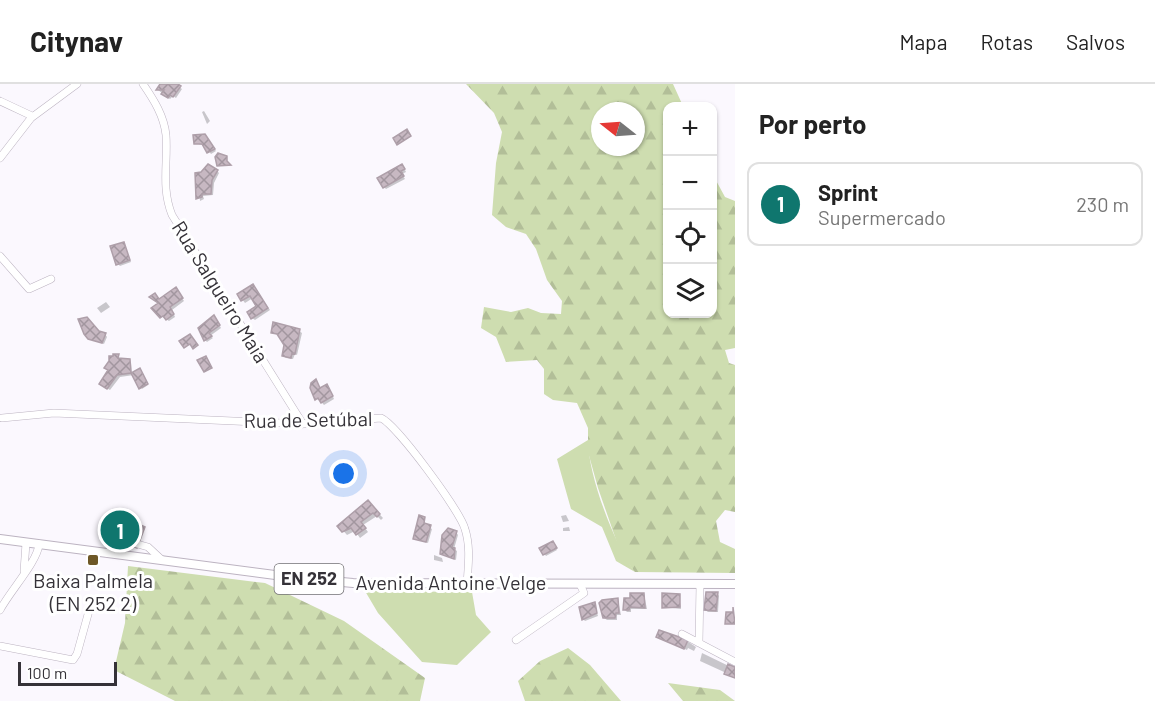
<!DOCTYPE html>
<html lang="pt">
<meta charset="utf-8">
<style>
:root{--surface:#fff;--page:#f6f6f6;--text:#222;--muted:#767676;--line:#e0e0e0;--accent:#0f766e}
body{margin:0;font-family:Barlow,sans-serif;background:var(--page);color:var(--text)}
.controls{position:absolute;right:18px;top:18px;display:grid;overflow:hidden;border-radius:12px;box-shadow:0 2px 4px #0004}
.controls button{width:54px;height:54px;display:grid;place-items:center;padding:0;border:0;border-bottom:2px solid var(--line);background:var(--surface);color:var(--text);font:30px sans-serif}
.compass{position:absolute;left:591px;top:18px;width:54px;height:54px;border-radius:50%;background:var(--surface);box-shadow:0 2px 4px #0004;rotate:287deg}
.scale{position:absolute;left:18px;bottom:15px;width:99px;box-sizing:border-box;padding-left:6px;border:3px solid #353238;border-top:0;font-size:16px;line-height:21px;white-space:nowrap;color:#353238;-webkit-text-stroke:4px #fff;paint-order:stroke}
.you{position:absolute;left:344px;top:390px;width:21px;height:21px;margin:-15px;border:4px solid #fff;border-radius:50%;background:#1a73e8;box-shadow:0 0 0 9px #1a73e833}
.badge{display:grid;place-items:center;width:39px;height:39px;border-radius:50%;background:var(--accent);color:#fff;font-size:20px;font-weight:700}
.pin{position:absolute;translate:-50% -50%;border:3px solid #fff;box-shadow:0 2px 6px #0006}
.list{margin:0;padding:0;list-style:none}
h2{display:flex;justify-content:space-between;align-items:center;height:78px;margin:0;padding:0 24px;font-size:26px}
h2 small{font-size:20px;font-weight:400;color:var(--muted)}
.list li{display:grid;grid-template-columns:39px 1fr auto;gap:18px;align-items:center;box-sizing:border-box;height:84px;margin:0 12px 12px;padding:0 12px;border:2px solid var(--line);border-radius:12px}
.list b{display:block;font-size:22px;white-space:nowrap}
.list p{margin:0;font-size:20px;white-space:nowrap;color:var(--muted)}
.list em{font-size:20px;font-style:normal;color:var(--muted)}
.icon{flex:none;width:33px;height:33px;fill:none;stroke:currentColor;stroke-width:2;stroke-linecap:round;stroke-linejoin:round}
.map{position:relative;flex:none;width:735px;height:617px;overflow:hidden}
header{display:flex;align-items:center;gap:36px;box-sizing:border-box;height:84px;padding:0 30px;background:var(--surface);border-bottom:2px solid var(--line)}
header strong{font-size:28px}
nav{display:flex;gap:33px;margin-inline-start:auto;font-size:21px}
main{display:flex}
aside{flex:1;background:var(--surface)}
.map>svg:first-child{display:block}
</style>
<header>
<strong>Citynav</strong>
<nav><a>Mapa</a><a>Rotas</a><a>Salvos</a></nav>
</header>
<main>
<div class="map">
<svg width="735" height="617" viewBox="0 0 735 617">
<defs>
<pattern id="forest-firs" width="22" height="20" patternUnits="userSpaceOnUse" patternTransform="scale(1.5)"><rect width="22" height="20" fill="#ceddb0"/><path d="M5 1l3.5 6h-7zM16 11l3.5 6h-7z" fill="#b2be98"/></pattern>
<pattern id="building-cross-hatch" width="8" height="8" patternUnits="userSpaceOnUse" patternTransform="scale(1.5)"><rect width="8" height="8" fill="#c7b8c2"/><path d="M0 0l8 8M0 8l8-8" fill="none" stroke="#a2969f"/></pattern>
</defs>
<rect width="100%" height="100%" fill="#fbf8fe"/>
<path fill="#ceddb0" d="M588,356c0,35 26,104 47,132l-19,-11 -14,-34 -31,-18 -14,-50z
M365,507l107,1 4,23 15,17 -34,33 -35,-3 -44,-49z"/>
<path fill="url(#forest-firs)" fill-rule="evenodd" d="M466,0h207l10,22h-15v208h44l1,-139 12,22 10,4v147l-10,2 4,13 6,2v147l-10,-2 -9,11 4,21 15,7v24l-100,-1 -14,-18 -23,-66 -10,-36v-24l-11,-25 -24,-3 -9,-6v-25l-7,-9 -31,2 -10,-25 -15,-9 3,-21 27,5 17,-4 13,5 20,1 1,-13 -15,-21 -11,-31 -10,-15 -20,-7 -14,-12 4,-52 6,-31 -8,-19zM600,27h36v36h-36z
M128,482l137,17 79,38 81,57 -5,23h-245l-61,-31 11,-47z
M568,564l22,17 31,36h-96l-7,-20 22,-20z
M668,599l52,7 15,11h-52z"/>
<path fill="#0003" d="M160,0h15l7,5 -6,9 -3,-2 -3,3 -12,-9z
M204,27l6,10 -3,3 -5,-12z
M202,52l14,15 -5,3 -6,-8 -10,-3z
M404,84l2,4 -4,2 3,5 -19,10 -2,-2z
M217,87l2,2 -5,10 -1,12 -10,1 1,3 -4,2 -3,-27z
M124,160l7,18 -11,4 -2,-2z
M255,204l15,22 -15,10 -3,-2 6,-12 -5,-8 -8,5 -6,-8z
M178,208l6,9 -12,9 3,7 -6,4 -11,-7 2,-14z
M106,218l4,5 -9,6 -4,-5z
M216,235l5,9 -11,8 3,2 -6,4 -2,-2z
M299,247l3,2 -5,22 -2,-1 -2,5 -7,-1 -3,-2 3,-11 -6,-9 -7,-4z
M105,250l2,3 -3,7 -15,-6z
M118,272l2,4 11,3 1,12 9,-4 7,14 -6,4 -8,-14 -14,2 -10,13 -7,-4z
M329,304l5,11 -10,6 -11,-12z
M368,418l15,16 -2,2 -4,-4 -14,9 5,7 -8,6 -5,-7 -8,4 -8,-9z
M566,431l3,6 -6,1 -2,-6z
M425,434v7l7,4 -4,14 -13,-5z
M569,443l1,4h-7v-3z
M456,448l2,3 -4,14 3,2 -1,9 -14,-6z
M554,460l3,6 -11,6 -5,-7z
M434,471l8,3 1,4 -9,-2z
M717,509l2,3 -1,16h-10l-3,-2z
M644,510l3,15h-16v3h-4l-2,-2 7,-11z
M679,511l2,14 -18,-2z
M618,516l3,15h-4v5h-10l-3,-2z
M594,520l4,12 -13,5 -2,-2z
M658,553l29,4 9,6 -2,4 -6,-3 -1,2z
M702,569l33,16v8l-35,-16z"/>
<path fill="url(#building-cross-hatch)" stroke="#ae9fa9" stroke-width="1.5" d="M160,0h18l3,2 -8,11 -3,-2 -2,3 -7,-4 3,-4h-8z
M407,45l4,7 -14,9 -4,-7z
M205,50l10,15 -8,4 -5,-9h-8l-1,-9z
M218,69l9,3v5l4,4 -14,1 -2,-9z
M208,80l10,6 -6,10 -1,14h-9v3l-6,2 -1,-26 6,-1z
M402,80l3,5 -4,2 3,5 -21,12 -6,-10z
M124,158l6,18 -14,5 -6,-19z
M253,200l15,24 -17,11 -4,-7 9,-6 -6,-10 -9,5 -4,-7z
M176,203l7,11 -13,9 4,7 -8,6 -3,-4 -3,2 -9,-10 7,-5 -9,-6 6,-4 4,6z
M214,231l6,10 -11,8 3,3 -8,5 -6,-13z
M87,233l12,14 7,2 -4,10 -14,-4 -4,-5 -6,-15z
M273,238l27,7 -5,25 -3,-1 -1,5 -9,-2 2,-11 -7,-11 -6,-1z
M190,250l8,11 -5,4 -3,-5 -6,4 -5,-7z
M113,270h6l-1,4 12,1 1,14 -14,2 -10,14 -8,-5 9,-14 -4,-2 5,-7v-5h4z
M206,272l6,12 -8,4 -7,-12z
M140,284l8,16 -9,5 -8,-16z
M316,295l4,9 7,-4 6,12 -12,7 -3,-5 -3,2 -5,-12 1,-5z
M368,416l12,14 -3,3 -4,-4 -12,9 5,6 -10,7 -5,-7 -9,4 -5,-6z
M419,431l6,2 -1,6 7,2 -5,17 -13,-3z
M120,436l8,3 -6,15 -8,-3z
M136,439l9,4 -8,21 -10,-4 -5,-6 4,-12 7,3z
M448,444l9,3 -5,16 3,1 -1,11 -14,-5 2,-19z
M553,457l4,7 -14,7 -4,-7z
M706,508h12l-2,19 -12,-1z
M630,509h14l1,15 -15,-1 -1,3h-6l1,-12h6z
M662,509l18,1v13l-18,1z
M618,514l1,15h-3l-1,5h-12l-4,-15 3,-3z
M595,518l2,11 -15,7 -3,-13z
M733,523l2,17h-10l1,-12h7z
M659,546l29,10 -4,9 -28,-12z
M728,580l7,3v11l-11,-4z"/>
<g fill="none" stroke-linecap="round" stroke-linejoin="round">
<defs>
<path id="minor" d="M143,0c11,16 21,32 23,51 2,28 -5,53 6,80l131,209
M0,17l32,15
M0,74l31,-40 46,-34
M0,172l29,33 22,-10
M2,334l52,-5 249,11 78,-6c16,7 79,93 84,111 6,19 3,37 2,56
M107,469l16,-13 25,7 14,13
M24,487l2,-28
M0,526c10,-19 38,-49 39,-66
M682,550l53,28
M516,556l68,-47 -4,-9
M699,559l1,-59
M0,562l73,14 4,-6 15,-54"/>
<path id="major" d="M0,455l298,39 55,5 382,1"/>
</defs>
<use href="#minor" stroke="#bcb3c1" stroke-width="8"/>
<use href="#major" stroke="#bcb3c1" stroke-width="10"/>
<use href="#minor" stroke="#fff" stroke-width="7"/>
<use href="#major" stroke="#fff" stroke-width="8"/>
</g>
<rect fill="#6e5827" stroke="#fff" stroke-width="2" x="87" y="470" width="12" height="12" rx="3"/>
<g text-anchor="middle" stroke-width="6" stroke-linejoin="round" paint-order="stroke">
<rect fill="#fff" stroke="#727074" stroke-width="1.5" x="274.5" y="480" width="69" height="30" rx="4.5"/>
<g font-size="18" font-weight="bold" fill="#353238">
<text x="309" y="501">EN 252</text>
</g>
<g font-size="20" fill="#353238" stroke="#fff">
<text transform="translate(220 208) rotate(58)" y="7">Rua Salgueiro Maia</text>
<text transform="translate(308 336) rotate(-1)" y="7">Rua de Setúbal</text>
<text x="451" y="506">Avenida Antoine Velge</text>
</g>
<g font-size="20" fill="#353238" stroke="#fff">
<text x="93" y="504">Baixa Palmela<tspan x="93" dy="23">(EN 252 2)</tspan></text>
</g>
</g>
</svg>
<div class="controls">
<button>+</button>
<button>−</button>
<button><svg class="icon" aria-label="locate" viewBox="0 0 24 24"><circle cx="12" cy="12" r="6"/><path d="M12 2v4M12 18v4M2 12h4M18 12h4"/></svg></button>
<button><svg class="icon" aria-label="layers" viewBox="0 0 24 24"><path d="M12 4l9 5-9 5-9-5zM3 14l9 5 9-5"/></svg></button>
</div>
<svg class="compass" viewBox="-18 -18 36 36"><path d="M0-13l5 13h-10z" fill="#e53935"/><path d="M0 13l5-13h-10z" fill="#767676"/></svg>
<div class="scale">100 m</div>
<div class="you"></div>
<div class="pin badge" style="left:120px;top:446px">1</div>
</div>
<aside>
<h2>Por perto<small></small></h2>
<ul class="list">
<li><span class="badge">1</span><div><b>Sprint</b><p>Supermercado</p></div><em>230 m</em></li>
</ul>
</aside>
</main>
